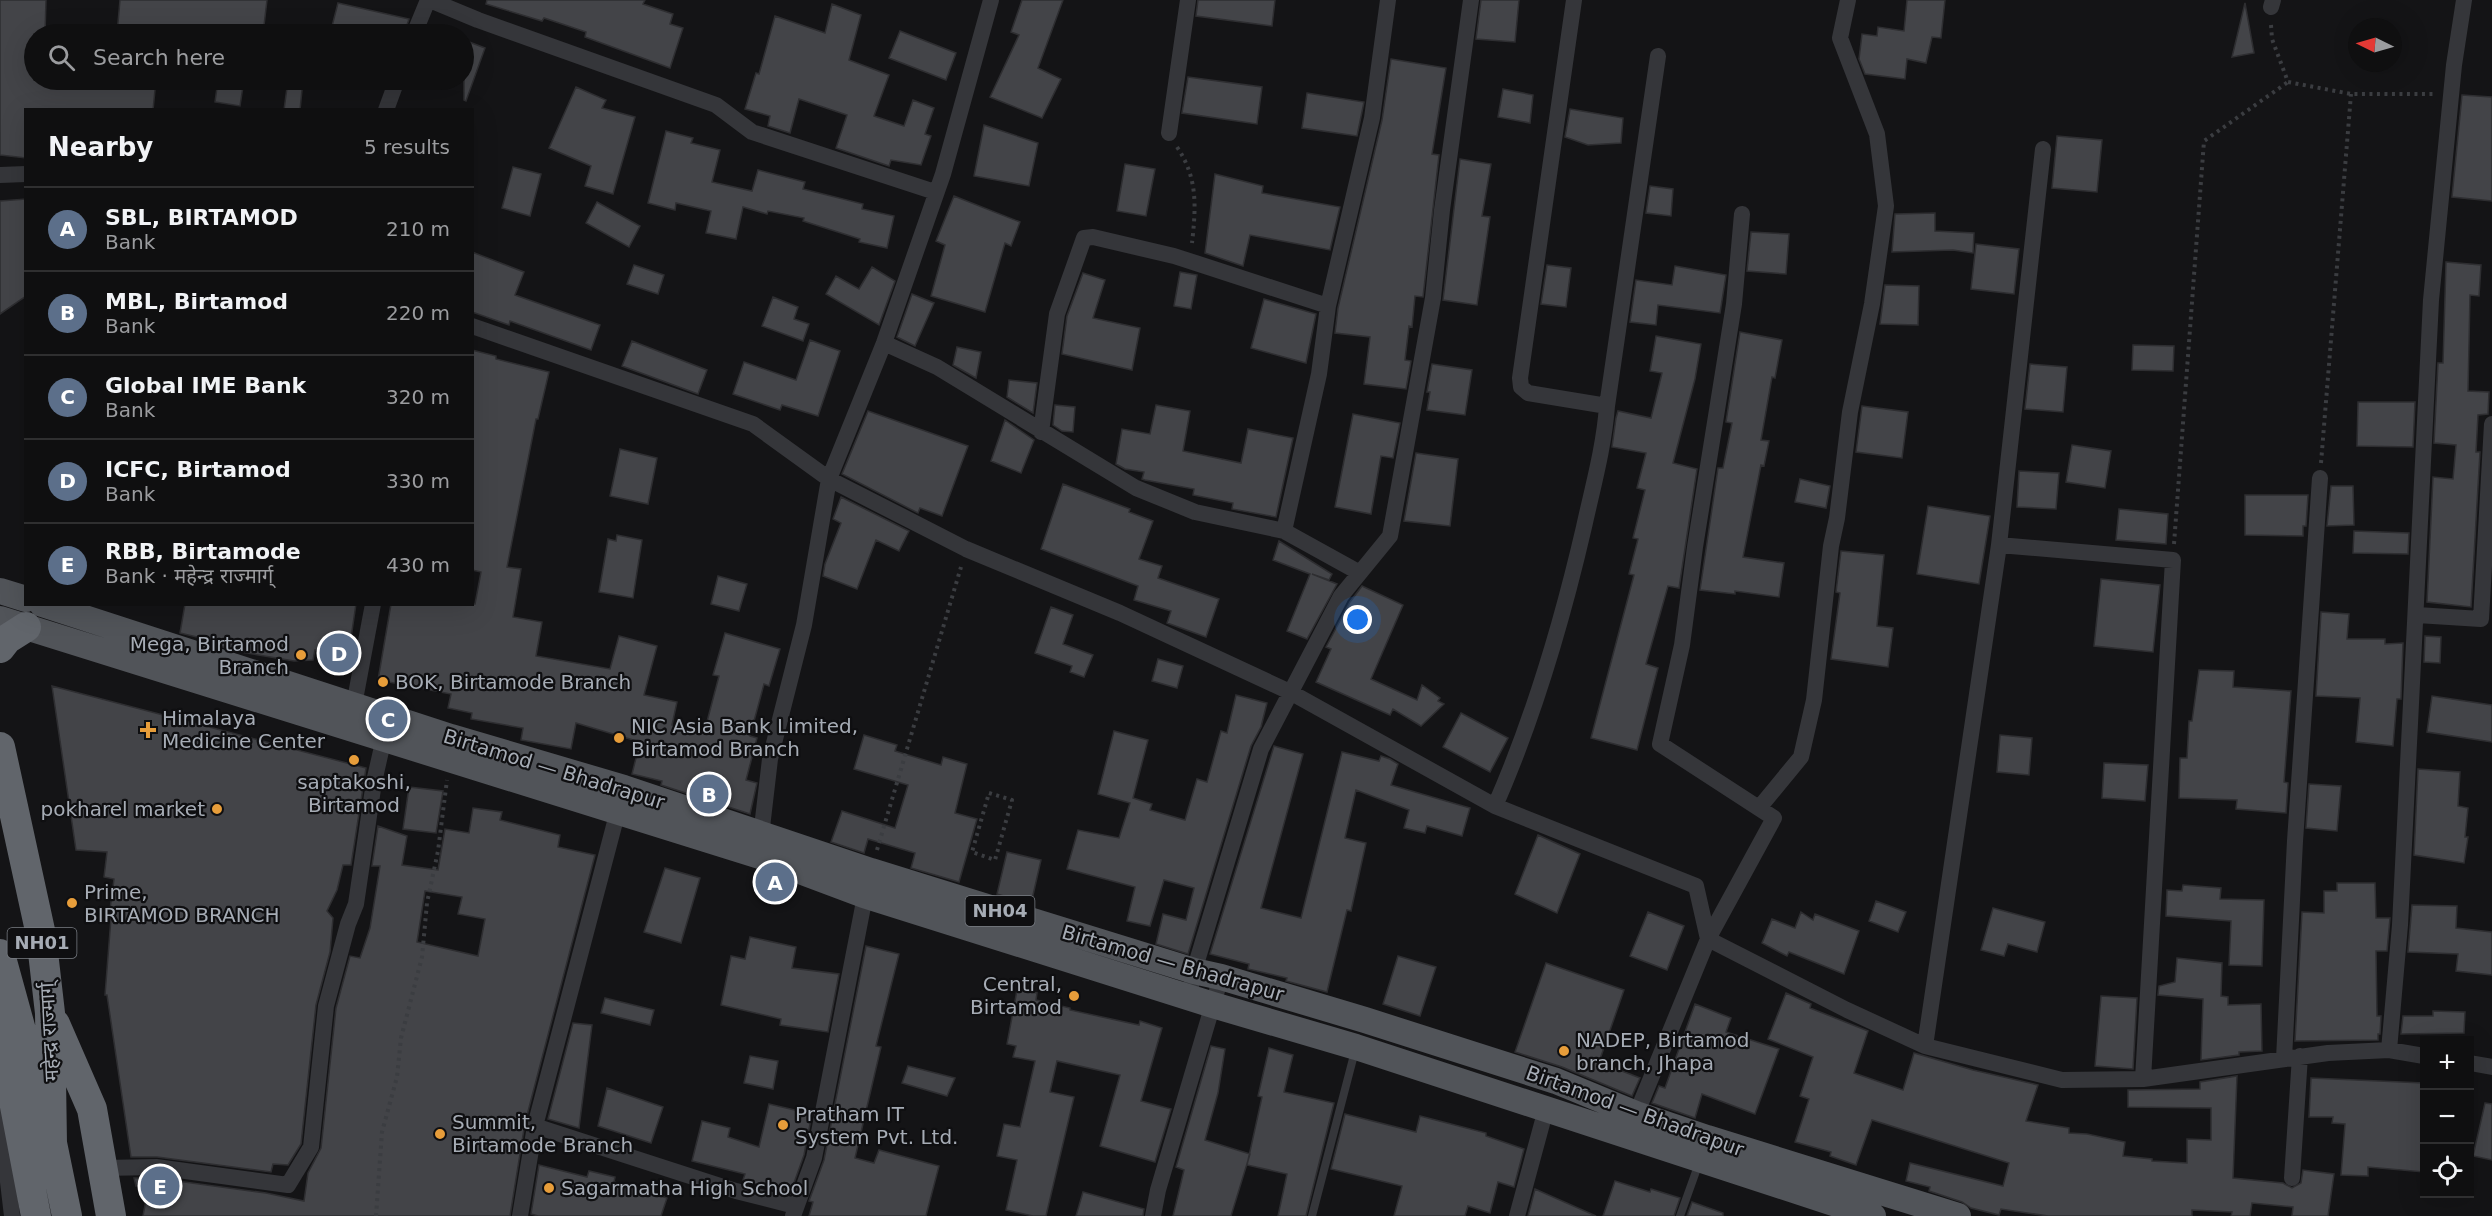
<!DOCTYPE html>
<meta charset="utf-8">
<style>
:root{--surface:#0f0f10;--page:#181819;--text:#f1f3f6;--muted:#9b9c9f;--line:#2f2f30;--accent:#1a73e8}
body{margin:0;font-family:"DejaVu Sans","Noto Sans Devanagari",sans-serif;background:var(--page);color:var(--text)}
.controls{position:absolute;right:18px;bottom:18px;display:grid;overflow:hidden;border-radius:0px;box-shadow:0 6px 24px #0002}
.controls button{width:54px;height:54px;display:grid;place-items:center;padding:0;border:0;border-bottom:2px solid var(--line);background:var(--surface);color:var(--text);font:30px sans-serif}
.compass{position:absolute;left:2348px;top:18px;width:54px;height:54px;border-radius:50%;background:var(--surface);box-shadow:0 6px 24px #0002;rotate:275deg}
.you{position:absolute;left:1358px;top:620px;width:21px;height:21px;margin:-15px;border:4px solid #fff;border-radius:50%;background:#1a73e8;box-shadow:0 0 0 9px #1a73e833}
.badge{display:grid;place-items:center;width:39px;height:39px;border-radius:50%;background:var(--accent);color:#fff;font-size:20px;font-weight:700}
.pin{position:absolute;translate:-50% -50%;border:3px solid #fff;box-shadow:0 2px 6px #0006}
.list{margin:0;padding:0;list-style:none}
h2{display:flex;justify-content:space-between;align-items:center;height:78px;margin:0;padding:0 24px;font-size:26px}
h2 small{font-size:20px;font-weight:400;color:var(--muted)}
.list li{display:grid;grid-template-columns:39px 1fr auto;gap:18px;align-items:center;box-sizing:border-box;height:84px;padding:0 24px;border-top:2px solid var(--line)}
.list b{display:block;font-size:22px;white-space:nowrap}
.list p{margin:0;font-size:20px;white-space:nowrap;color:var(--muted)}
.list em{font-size:20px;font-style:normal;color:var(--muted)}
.icon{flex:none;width:33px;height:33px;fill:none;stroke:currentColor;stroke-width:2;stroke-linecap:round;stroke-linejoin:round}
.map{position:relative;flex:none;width:2492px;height:1216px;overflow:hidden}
.search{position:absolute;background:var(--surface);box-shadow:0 6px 24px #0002;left:24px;top:24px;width:450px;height:66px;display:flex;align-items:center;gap:15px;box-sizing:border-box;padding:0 21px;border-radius:33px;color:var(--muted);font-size:22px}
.panel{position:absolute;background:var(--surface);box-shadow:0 6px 24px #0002;left:24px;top:108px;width:450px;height:498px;border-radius:0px}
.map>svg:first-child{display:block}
</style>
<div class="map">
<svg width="2492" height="1216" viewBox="0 0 2492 1216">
<rect width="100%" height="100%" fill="#141416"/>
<path fill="#434448" stroke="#2e2e31" stroke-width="1.5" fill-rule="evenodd" d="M0,0h46l-1,34h-11v46h122l-3,30h-127v48l-26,-3z
M120,0h147l-4,34h-146z
M487,0h158l-2,4 30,10 -3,10 13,4 -13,40 -85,-31 1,-5 -42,-14 -2,3 -56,-17z
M1022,0h41l-25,68 23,11 -19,39 -52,-21 29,-62 -8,-3z
M1198,0h77l-3,26 -76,-10z
M1481,0h38l-4,42 -39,-3z
M1907,0h38l-4,38 -9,-1 -6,26 -19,-4 -2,20 -40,-5 -6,-15 3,-25 15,2 1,-9 26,4z
M338,3l71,16 -5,15h-21l-19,-4 -1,4h-33z
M2245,3l9,50 -22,4z
M832,4l29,11 -12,45 40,15 -15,41 30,10 9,-26 21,8 -9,26 6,2 -10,29 -30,-5 -2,6 -53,-18 11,-33 -48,-16 -9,34 -22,-7 2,-10 -25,-7 11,-36 3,1 16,-58 50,17z
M900,31l56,22 -10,27 -57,-22z
M464,40l21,8 -19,53 -2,-1z
M1391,59l55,9 -14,86 7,1 -16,142 -8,-1 -3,31 -3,-1 -4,34 6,1 -5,28 -42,-5 6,-47 -35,-4 3,-25 44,-188z
M1188,77l74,10 -5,37 -75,-11z
M218,80h26l-4,26 -25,-4z
M288,80h15l-3,30h-16z
M576,87l30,13 -4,8 33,9 -22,77 -28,-8 6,-20 -42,-18z
M1503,89l30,6 -3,28 -32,-6z
M1307,93l57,9 -7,34 -55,-8z
M2462,95l30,2v104l-40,-4z
M1570,109l53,9 -2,25 -33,2 -23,-8z
M984,125l54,18 -9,43 -55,-10z
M666,131l27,7 -2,5 29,7 -8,32 40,9 6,-21 47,12 -2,7 60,15 -1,5 32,7 -7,32 -28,-6 1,-3 -57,-18 1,-3 -36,-7 -1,3 -24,-7 -7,32 -30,-6 5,-22 -35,-8 -1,7 -27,-7z
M2057,136l45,4 -5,52 -45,-4z
M1460,159l31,5 -9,52 8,1 -13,88 -34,-5z
M1125,164l30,5 -9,47 -29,-5z
M513,167l28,7 -11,42 -28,-8z
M1215,174l48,12 -1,7 78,14 -10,43 -80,-15 -7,31 -38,-13z
M1650,186l23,3 -2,27 -25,-3z
M954,196l66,26 -9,24 -6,-3 -20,69 -54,-16 14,-51 -9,-4z
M26,199v97l-26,18v-113z
M597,202l43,24 -11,21 -43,-24z
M1935,213v18l39,2 -1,20 -20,-3 -61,2 3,-38z
M1751,232l38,2 -3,40 -39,-3z
M1976,244l43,5 -5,45 -43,-5z
M472,252l52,20 -9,23 85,30 -9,25 -81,-29 -1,4 -37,-13z
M2446,262l35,3 -2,31 -9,-1 -2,96 21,1 -1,22 -10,1 -2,37h4l-9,155 -44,-5 6,-125 20,2 3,-34 -22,-2 4,-80h5z
M634,265l30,10 -6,19 -31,-10z
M1547,265l24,3 -5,39 -25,-3z
M1675,266l51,9 -6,38 -62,-8 -2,20 -26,-3 6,-42 36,5z
M872,267l23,14 -16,44 -53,-31 10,-18 23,13z
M1180,272l17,3 -6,34 -17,-3z
M1083,273l22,7 -12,38 47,10 -8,42 -70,-16 5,-38z
M1885,285l34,1 -1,39 -38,-1z
M912,294l22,9 -19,43 -18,-9z
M773,297l25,10 -4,12 15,5 -6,17 -41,-15z
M1264,299l52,15 -10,49 -55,-15z
M1740,332l42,8 -7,38 -3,-1 -11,63 8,1 -5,25 -3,-1 -18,92 41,6 -5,34 -44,-6v3l-35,-4 18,-122h5l9,-45 -6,-1z
M1656,336l45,8 -6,35 -22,84 24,6 -18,119 -11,-2 -22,78 12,4 -21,82 -46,-12 43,-163 -5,-1 9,-35 -5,-1 12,-48 -8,-2 9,-35 -34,-6 4,-29 2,-7 33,7 11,-45 -12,-2z
M810,340l30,11 -22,65 -36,-11 -2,5 -47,-16 11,-32 52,18z
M632,341l75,29 -9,24 -76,-28z
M2133,345l41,1 -1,25 -41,-1z
M957,347l24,5 -5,26 -23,-13z
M472,350l24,6v3l53,13 -11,47h-2l-29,148 14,2 -8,48 29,5 -6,34 74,13 9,-33 38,10 -13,49 33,7 -5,23 32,8 15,-57 -6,-1 12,-42 55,16 -11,37 -5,-2 -14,52 7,2 -11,42 11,3 -7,31 -89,-29 1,-4 -30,-7 8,-32 -64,-19 -5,26 -50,-9 2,-12 -52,-9 1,-6 -24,-5 3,-14 -73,-14 13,-76h84l6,-32 -9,-2z
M1432,364l40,6 -7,45 -38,-5 3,-18h-3z
M2030,364l37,3 -4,45 -38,-3z
M1009,380l28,3 -4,30 -26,-16z
M2358,402h57l-2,45 -56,-1z
M1055,405l20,2 -2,25 -11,-1 -9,-6z
M1156,405l34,6 -7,40 58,12 7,-34 45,9 -17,79 -44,-8 1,-6 -40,-8 1,-6 -49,-9 -3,-1 2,-7 -19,-3 -9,-5 6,-35 28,5z
M1862,406l46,6 -6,46 -46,-6z
M868,411l100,35 -26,70 -22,-8 -2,5 -76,-39z
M1353,414l47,9 -7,35 -12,-2 -10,58 -36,-7z
M1005,420l29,20 -13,33 -30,-12z
M2072,445l39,6 -6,37 -39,-6z
M620,449l37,9 -9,46 -38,-8z
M1416,453l42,6 -8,67 -46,-5z
M2019,471l40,2 -3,36 -39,-2z
M1800,479l30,7 -4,22 -31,-6z
M1063,484l67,25 -1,3 24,9 -14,38 23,7 -4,12 61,21 -13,38 -39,-14 4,-12 -37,-11 4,-14 -97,-37z
M2331,486h22l1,39 -27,1z
M2245,495h63l-2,31h-3v10l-58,-1z
M841,497l68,34 -10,20 -23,-11 -19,49 -34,-13 2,-12 16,-41 -8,-4z
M1928,506l62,10 -11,68 -62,-10z
M2119,509l49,5 -2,30 -50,-4z
M2354,531l55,2 -1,21 -55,-1z
M617,535l25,5 -9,58 -34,-6 9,-53 8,2z
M1279,541l53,33 -3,6 -17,-6 25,10 -30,55 -20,-8 23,-57 -37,-14z
M1841,551l43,4 -7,71 16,2 -5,39 -57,-8 9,-66 -4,-1z
M718,576l29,8 -8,27 -28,-7z
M2101,579l59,6 -7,67 -59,-6z
M1362,586l41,19 -32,74 46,21 5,-15 18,13 -2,3 6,3 -23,22 -28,-17 -3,6 -74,-33 15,-33 -5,-2 24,-45z
M185,604h171l-8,54 -33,-8 -2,10 -19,1 -59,-10 -18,-6 1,-3 -38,-9z
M1051,607l22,8 -10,29 30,11 -9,22 -14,-5 2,-6 -37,-13z
M2321,612l28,2 -2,25h38v5l18,-1 -2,56h-4l-4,47 -37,-4 4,-44 -44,-2z
M2425,636l16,1 -1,26 -16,-1z
M1158,659l25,7 -6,22 -25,-7z
M2199,670l35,1 -1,16 58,4 -7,91 4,1 -2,30 -50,-4 1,-9 -58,-2 1,-40h7l2,-37h3z
M52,686l314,82 -15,97h-8l-6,25 -10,21 6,7 -3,34 -14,53 -15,139 -13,21 -15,-1 -2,8 -114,-15h-26l-24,-162h-2l6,-77 -2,-1 5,-38 -10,-2 3,-25 -31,-2z
M1236,695l31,8 -6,24 -10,19 -63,208 -32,-10 7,-30 23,6 8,-32 -30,-8 -14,46 -23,-5 8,-34 -68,-18 11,-39 41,8 11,-35 -32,-9 16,-63 34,9 -15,58 19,6 -2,6 35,10 12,-41 10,3 14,-51 6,2z
M2432,696l60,9v37l-65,-10z
M1461,713l47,25 -18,34 -47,-25z
M864,735l33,10 -2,6 46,14 2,-8 24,7 -12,49 22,6 -18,63 -48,-14 4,-15 -47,-14 -4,14 -33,-11 11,-31 53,17 13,-43 -54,-16z
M2000,735l32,3 -3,37 -32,-3z
M1274,746l29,8 -42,154 40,10 41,-166 37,9 2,-5 9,3 8,5 -7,21 79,23 -8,28 -35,-10 -2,7 -21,-5 5,-18 -53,-20 -11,48 21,5 -15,68 -4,-1 -20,82 -41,-11 1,-3 -39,-9 1,-5 -39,-10z
M2104,763l44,2 -3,36 -43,-3z
M2418,769l42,3 -2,34 10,2 -3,29h3l-4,26 -50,-8z
M2309,784l32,2 -4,45 -31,-3z
M409,787l34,4 -7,42 -33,-4z
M473,808l29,4 -2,8 60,15 -2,12 37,8 -70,268 -15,93h-367l7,-38 -14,8 -2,-8h21l111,15 38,8 4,-28 13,-25 15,-140 14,-52 10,2 10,-30 10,-62h-8l6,-40 29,10 -5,29 36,5 7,-41 24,4zM425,891l37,6 -4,17 27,5 -7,37 -61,-14z
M1538,835l42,19 -23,59 -42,-19z
M1007,852l34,8 -10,44 -34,-10z
M665,868l35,10 -19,65 -37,-11z
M2337,883h38l1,35h14l-3,33h-11l1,65h4l-1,18h-2v6l-83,1 7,-129 22,1v-22h13z
M2183,885l38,3 -1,11 44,1 -2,66 -33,-1 2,-44 -65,-5 1,-26 15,1z
M1876,901l30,11 -8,20 -29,-11z
M2412,905l45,1 -1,22 36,4v43l-36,-4 2,-17 -50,-2z
M1993,908l52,14 -8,30 -29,-8 -4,12 -23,-6z
M1648,912l36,14 -17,44 -37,-14z
M1801,912l12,8 2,-6 44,17 -15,43 -55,-22 -2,4 -25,-13 10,-24 23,9z
M750,937l46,10 -4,21 47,6 -11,58 -48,-7 1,-6 -60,-14 10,-49 14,3z
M866,946l33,8 -23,92 5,1 -26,111 19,5 5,-13 60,16 -13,50h-117l4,-14 -4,-1 15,-41z
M1398,956l38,11 -16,49 -37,-12z
M2177,958l45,5 -1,33 7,1v8l33,-1 1,47 -23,1v3l-38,5 2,-61 -45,-4 1,-9 16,-4z
M1546,963l78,27 -25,72 41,16 -8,18 -70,-29 -47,-15z
M1017,990l20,3 -1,7 34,8v2l69,15 1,-4 22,7 -21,73 30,8 -16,53 -55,-16 20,-71 -63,-14 -7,31 24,5 -28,119h-13l-27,-6 11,-50 -20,-4 7,-32 16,3 15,-66 -22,-4 3,-11 -9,-2z
M1786,993l25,11 -1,4 58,23 -14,42 49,17 11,-37 59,17 65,15 -12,36 43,7v5l18,1 38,8 -2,14 29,3v2l35,2v-24l24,1v-32l-83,-1v-17l72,-1v-7l37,-6 -4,102 50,5 9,5 9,-5 2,-13 31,4 -6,42h-36l1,-9 -41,-4 -2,13h-19l1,-4 -40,-2v6h-144l-47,-7 -2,6 -28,-7 -9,-6 -33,-11 1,-4 -24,-6 4,-18 93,23 6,-23 -137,-43 -16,45 -26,-9 1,-4 -36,-10 14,-43 -9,-3 13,-39 -45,-18z
M2101,996l36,2 -4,71 -38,-3z
M605,998l49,12 -4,15 -49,-12z
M1695,1004l36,14 -5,14 53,17 -24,65 -53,-20 -7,24 -43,-15 7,-17 6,2z
M2433,1011l32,1 -1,21 -63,1 2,-18h30z
M573,1023l19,2 -13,103 -31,-9z
M1211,1046l14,3 -7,44 -13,47 45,14 -19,62h-58l11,-46 -8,-3z
M1269,1048l24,7 -9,37 50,11 -28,113h-28l9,-42 -40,-9 15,-68 -4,-1z
M750,1056l28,5 -5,28 -29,-6z
M908,1066l47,12 -8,18 -45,-13z
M2311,1078l113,5v89l-56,-5v9l-27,-1 4,-51 -13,-1 1,-6h-24z
M607,1088l56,19 -12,36 -53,-17z
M2485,1103l7,1v56l-19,-4z
M769,1104l43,10 -8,41 -14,39 -47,-14 2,-6 -53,-13 10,-40 28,7 -2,9 31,10z
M1345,1114l71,18 4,-16 66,17v3l38,13 -10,38 -16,-5 -8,31 -22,-7 -3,10h-71l8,-30 -71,-17z
M539,1165l48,12 2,-6 26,6 -1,5 53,16 -6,18h-123l-7,-2z
M1615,1181l35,11 1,-3 29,9 -6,18h-71z
M1535,1189l61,27h-68z
M1083,1192l61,17 -1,7h-67z
M1692,1202l31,11v3h-36z"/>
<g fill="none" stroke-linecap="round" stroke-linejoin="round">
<path stroke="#3b3d41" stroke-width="4" stroke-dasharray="3 4.5" stroke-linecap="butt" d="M2271,25l1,14 16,43 63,12h84
M1177,147c21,31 19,60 15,96
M2321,463l30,-369
M2174,544l30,-403 84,-59
M989,793l23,7 -17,60 -23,-8z
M877,850l84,-283
M376,1216l6,-84 15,-55 4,-39 21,-81 5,-54 11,-52 9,-71"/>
<path stroke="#35363a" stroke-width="8" d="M1312,1216l43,-165
M1680,1216l19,-53"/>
<path stroke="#35363a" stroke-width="16" d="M430,0l48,20 238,85 36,27 183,60
M1574,0l-54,378 1,9 7,6 79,13 51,-350
M2271,7l2,-7
M414,34l14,-34
M386,110l11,-30
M1169,133l19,-133
M0,175l26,-1
M1328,306l44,-188 16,-118
M472,326l281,98 76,55 137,70 154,64 170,79 205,114 201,80 12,53 139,71 78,36 137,34 81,-1 185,-26 61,-3 35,6
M884,343l53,24 199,121 59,24 89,19
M1041,432l16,-118 27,-76 9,-1 81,19 154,50 -9,68 -35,157 76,42
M1999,545l174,15 -30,519
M2417,615l64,4 11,-195
M354,705l19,-101
M1495,806c39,-89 67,-184 89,-279 9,-41 20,-80 23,-121
M1759,808l42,-51 13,-57 17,-154 6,-28 13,-106 22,-108 14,-98 -9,-72 -37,-96 8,-38
M761,836l9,-77 34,-134 25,-146 55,-136 59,-169 48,-174
M1189,997l5,-26 67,-222 80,-153 49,-60 43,-238 9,-88 29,-210
M1925,1046l74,-501 44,-396
M2389,1050l11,-125 31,-625 23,-235 10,-65
M2284,1059l11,-218 25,-363
M2470,1063l22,4
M0,1113l12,103
M1633,1122l75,-183 66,-121 -114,-74 22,-99 13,-98 39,-243 8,-90
M535,1126l201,65 59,15
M103,1168l53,-1 132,18 23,-38 15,-141 22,-82 8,-20 18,-122 12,-53
M2292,1178l8,-122
M520,1216l15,-90 85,-323
M793,1216l21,-58 53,-272
M1153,1216l5,-26 63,-213
M1517,1216l29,-107"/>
<path stroke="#515459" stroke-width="26" d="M0,591l26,8
M42,604l409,133 173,51 247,83 323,100 27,6 144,43 191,61 80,33 71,24 251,78
M0,619l760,237 104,39 349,110 143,42 517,169"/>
<path stroke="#61656b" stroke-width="30" d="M0,648l7,-9 19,-12
M0,747l41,188 9,78 2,130
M0,954l52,189 15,73
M3,1012l-1,26 34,178
M55,1024l37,85 19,107"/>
</g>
<g fill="#e79d3a" stroke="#0f0f11" stroke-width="2">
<circle cx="301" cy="655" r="6"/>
<circle cx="383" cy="682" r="6"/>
<path d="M145 721h6v6h6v6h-6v6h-6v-6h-6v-6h6z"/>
<circle cx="619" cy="738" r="6"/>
<circle cx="354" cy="760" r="6"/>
<circle cx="217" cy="809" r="6"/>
<circle cx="72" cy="903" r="6"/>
<circle cx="1074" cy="996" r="6"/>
<circle cx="1564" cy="1051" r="6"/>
<circle cx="783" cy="1125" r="6"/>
<circle cx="440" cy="1134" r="6"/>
<circle cx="549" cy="1188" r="6"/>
</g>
<g text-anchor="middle" stroke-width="4.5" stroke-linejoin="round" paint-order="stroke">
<g fill="#0f0f11" stroke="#797d84" stroke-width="1.5">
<rect x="965.5" y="896" width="69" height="30" rx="4.5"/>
<rect x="7.5" y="928" width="69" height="30" rx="4.5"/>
</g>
<g font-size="18" font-weight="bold" fill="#a6acb5">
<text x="1000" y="917">NH04</text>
<text x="42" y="949">NH01</text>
</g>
<g font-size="20" fill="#a6acb5" stroke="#0f0f11" text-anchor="start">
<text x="289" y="651" text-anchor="end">Mega, Birtamod<tspan x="289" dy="23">Branch</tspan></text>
<text x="395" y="689">BOK, Birtamode Branch</text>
<text x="162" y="725">Himalaya<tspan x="162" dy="23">Medicine Center</tspan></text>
<text x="631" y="733">NIC Asia Bank Limited,<tspan x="631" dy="23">Birtamod Branch</tspan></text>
<text x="354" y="789" text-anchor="middle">saptakoshi,<tspan x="354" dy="23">Birtamod</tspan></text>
<text x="205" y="816" text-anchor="end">pokharel market</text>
<text x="84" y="899">Prime,<tspan x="84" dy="23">BIRTAMOD BRANCH</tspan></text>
<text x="1062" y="991" text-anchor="end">Central,<tspan x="1062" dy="23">Birtamod</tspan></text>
<text x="1576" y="1047">NADEP, Birtamod<tspan x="1576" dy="23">branch, Jhapa</tspan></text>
<text x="795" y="1121">Pratham IT<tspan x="795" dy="23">System Pvt. Ltd.</tspan></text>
<text x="452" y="1129">Summit,<tspan x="452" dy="23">Birtamode Branch</tspan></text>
<text x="561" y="1195">Sagarmatha High School</text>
</g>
<g font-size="20" fill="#a6acb5" stroke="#0f0f11">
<text transform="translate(554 769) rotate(17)" y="7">Birtamod — Bhadrapur</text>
<text transform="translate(1173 963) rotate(16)" y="7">Birtamod — Bhadrapur</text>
<text transform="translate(49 1032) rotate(-93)" y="7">महेन्द्र राज्मार्ग्</text>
<text transform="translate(1635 1111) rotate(20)" y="7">Birtamod — Bhadrapur</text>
</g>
</g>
</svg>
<div class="controls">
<button>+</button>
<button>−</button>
<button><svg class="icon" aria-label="locate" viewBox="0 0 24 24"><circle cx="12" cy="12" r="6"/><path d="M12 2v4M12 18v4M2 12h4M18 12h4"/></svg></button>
</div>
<svg class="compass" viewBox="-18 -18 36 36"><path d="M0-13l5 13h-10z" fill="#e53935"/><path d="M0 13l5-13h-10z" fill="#9b9c9f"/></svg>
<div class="you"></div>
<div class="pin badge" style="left:775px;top:882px;background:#5c6f8a">A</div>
<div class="pin badge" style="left:709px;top:794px;background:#5c6f8a">B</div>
<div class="pin badge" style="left:388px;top:719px;background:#5c6f8a">C</div>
<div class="pin badge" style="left:339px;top:653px;background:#5c6f8a">D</div>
<div class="pin badge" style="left:160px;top:1186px;background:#5c6f8a">E</div>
<div class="search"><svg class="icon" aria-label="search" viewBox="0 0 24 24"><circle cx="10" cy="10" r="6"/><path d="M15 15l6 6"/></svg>Search here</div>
<section class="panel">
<h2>Nearby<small>5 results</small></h2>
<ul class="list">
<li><span class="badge" style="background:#5c6f8a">A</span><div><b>SBL, BIRTAMOD</b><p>Bank</p></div><em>210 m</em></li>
<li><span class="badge" style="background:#5c6f8a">B</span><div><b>MBL, Birtamod</b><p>Bank</p></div><em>220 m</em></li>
<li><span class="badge" style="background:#5c6f8a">C</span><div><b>Global IME Bank</b><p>Bank</p></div><em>320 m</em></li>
<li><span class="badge" style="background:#5c6f8a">D</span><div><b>ICFC, Birtamod</b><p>Bank</p></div><em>330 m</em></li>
<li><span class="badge" style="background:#5c6f8a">E</span><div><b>RBB, Birtamode</b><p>Bank · महेन्द्र राज्मार्ग्</p></div><em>430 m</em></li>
</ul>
</section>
</div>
